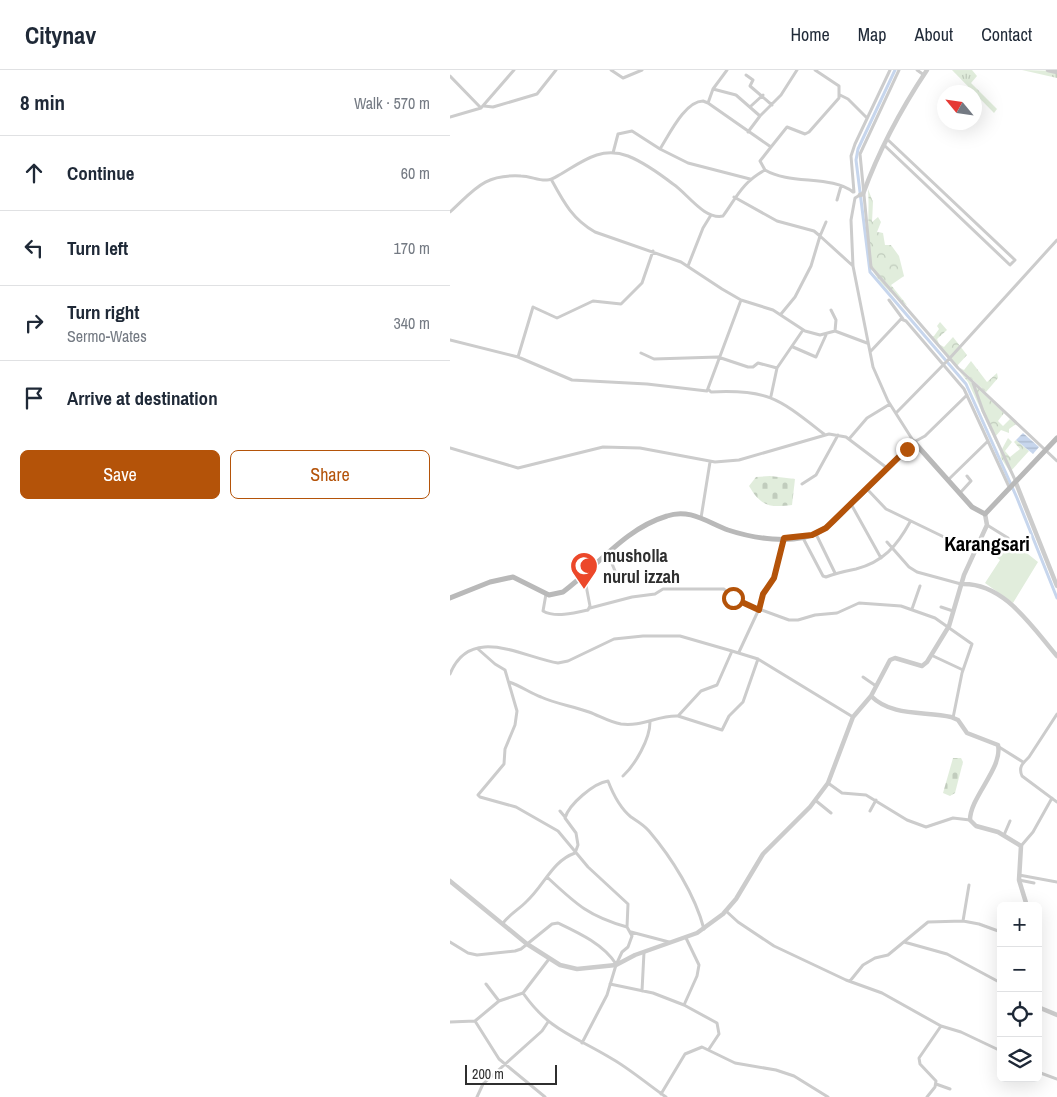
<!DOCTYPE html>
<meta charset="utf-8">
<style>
:root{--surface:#fff;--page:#f2f2f3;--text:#1f2937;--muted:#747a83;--line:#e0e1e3;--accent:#b45309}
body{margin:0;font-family:"Archivo Narrow",sans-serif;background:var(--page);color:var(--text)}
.controls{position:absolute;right:15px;bottom:15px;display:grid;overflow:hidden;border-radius:8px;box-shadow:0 5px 20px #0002}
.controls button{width:45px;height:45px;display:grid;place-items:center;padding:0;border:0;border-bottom:1px solid var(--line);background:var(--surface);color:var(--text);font:25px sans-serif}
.compass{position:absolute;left:487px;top:15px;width:45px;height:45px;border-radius:50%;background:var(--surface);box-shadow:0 5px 20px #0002;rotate:299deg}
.scale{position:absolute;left:15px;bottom:12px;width:92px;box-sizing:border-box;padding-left:5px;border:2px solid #2f2f2f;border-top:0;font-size:14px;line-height:18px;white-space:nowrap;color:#2f2f2f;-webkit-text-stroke:4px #fff;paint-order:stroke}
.stop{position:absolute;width:15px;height:15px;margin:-11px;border:4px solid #b45309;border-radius:50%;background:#fff}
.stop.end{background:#b45309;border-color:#fff;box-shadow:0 1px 5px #0008}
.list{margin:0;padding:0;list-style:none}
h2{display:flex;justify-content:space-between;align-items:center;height:65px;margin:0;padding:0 20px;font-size:21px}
h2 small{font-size:16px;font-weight:400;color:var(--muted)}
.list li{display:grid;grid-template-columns:32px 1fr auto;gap:15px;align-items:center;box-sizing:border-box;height:75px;padding:0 20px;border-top:1px solid var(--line)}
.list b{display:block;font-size:19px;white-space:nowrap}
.list p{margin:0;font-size:16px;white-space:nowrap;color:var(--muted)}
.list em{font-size:16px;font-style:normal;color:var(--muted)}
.actions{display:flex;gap:10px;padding:15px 20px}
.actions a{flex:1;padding:11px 0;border:1px solid var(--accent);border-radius:8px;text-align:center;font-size:18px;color:var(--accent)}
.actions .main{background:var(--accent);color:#fff}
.icon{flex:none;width:28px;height:28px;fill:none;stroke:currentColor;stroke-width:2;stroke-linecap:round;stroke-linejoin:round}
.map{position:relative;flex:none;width:607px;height:1027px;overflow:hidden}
header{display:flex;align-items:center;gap:30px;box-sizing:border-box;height:70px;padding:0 25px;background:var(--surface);border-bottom:1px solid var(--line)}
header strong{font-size:24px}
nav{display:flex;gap:28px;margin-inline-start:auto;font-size:18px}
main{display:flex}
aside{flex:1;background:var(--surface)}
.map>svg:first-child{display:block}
</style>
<header>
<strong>Citynav</strong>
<nav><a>Home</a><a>Map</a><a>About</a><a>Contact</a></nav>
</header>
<main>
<aside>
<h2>8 min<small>Walk · 570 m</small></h2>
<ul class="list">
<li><svg class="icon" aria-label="ahead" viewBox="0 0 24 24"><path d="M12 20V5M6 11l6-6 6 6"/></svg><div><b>Continue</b></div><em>60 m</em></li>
<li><svg class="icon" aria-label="left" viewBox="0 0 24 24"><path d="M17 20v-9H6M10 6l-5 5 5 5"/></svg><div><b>Turn left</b></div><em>170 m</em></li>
<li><svg class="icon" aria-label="right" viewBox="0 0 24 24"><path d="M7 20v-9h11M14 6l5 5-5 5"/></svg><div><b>Turn right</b><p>Sermo-Wates</p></div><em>340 m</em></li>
<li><svg class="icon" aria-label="arrive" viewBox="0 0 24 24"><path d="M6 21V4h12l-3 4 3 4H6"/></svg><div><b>Arrive at destination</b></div></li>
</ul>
<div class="actions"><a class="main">Save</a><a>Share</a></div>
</aside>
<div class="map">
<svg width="607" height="1027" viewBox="0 0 607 1027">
<defs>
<pattern id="grass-tufts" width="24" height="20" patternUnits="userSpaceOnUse" patternTransform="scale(1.25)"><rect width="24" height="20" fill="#e1eddc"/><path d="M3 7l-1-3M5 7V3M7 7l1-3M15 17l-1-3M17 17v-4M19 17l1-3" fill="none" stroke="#c1ccbd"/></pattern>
<pattern id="forest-crowns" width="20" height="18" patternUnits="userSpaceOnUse" patternTransform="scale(1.25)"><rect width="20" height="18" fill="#e1eddc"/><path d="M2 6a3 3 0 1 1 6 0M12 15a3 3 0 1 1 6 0" fill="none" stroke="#c1ccbd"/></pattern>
<pattern id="cemetery-stones" width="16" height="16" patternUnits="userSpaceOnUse" patternTransform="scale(1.25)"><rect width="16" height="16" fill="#e1eddc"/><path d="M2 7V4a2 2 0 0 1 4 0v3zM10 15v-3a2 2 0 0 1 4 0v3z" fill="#c1ccbd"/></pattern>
<pattern id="water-rules" width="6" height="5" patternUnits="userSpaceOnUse" patternTransform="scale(1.25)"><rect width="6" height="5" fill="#c7d6ed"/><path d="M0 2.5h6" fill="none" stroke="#abb8cc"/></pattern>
</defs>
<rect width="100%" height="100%" fill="#fff"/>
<path fill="url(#grass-tufts)" d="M502,0h20l5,6 -6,7 26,26 -3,4z
M572,0l35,1v7z"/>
<path fill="url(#forest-crowns)" d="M418,119l5,13 -1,20 6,-5 3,5 -4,10 6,1 2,12h6l8,11 5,20 -13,9 16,20c-10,-5 -32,-26 -35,-37 -7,-25 -2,-53 -4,-79z
M490,252l7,8 -10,9 2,5 5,3 9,-10 14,18 -10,11 -27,-29 4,-1 5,-7 -2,-3z
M521,291l16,21 10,-9 1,5 -12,14 -26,-24 4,2z
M509,301l45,42 -6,8 5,5 7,-7 6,5 -7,5v4l-8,-3 -6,7 7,12 6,-11 4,4 -7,9 5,6 10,-8 -6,-7 2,-2 13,11 -19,21 -9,-14 -1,-7 -32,-69z"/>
<path fill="url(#cemetery-stones)" d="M320,406l25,3 -3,26c-23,3 -31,1 -43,-19l7,-9z
M503,688h8l2,4 -8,31 -5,3 -7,-3z"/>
<path fill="#e1eddc" d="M564,473l24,19 -25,41 -28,-20 15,-23 -5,-4 6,-10 7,5z"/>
<path fill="url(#water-rules)" d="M573,363l16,14 -6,7 -17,-14z"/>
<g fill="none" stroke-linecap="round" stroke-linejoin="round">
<path stroke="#c7d6ed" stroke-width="3" d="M445,0l-37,79 -2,11 14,112 96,112 51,114 40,100"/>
<path stroke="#ccc" stroke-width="3" d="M161,0l12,8 19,-8
M449,0l-39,84 11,113 87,101 99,93
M467,0l7,5
M296,5l7,5 -3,6 22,19
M0,6l31,32
M263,19l23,6 24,21
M390,25l8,4 19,19
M34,36l9,1 44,-13 19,-24
M301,36l12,-11
M0,47l31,-9 33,-38
M298,62l12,-16 21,-21 16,-25
M434,75l126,120 5,-5 -128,-121
M321,77l16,-20 18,7 4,-2 30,-34v-12l-24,-16
M210,79l28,14 62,16
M163,83l5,-19 14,-3 28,18c9,-14 25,-48 43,-48l5,2
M315,100c25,15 67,5 88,22
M101,109c12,22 21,40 44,53l86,30 41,27 19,11 32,10 32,21 15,4 15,-4 32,12
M404,122l-3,-36 4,-12 35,-74
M410,125l-5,3 -4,22 2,46 20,101 15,34 26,41 11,-6 42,-41
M284,127l43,24 37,10 6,5 6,-14
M387,130l4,-14
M0,142c25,-23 34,-38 71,-36 9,0 18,5 26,4 5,0 10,-4 14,-6 22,-13 40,-28 67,-18 15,6 32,18 45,28 14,9 31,36 50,32 15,-21 19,-33 42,-46l-5,-9 11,-14 -63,-44 5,-14 14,-19
M238,196l15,-38 8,-13
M439,230l14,19
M381,240l5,10 -1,11
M331,244l14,-17 16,-31 9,-30 33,30
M0,270l68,17 54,23 75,4 60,7 34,-91
M343,277l23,10 10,-22
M420,282l31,-33 5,2 58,68 46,100
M191,283l13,6 64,-2 30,10h5l5,-4 19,5 26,-38
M68,287l15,-50 24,11 36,-17 28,3 21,-21 11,-32
M523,313l10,28 33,71
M259,320l2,2c58,-3 68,7 113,42
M321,326l6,-28
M446,343l53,-54 108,-119
M399,369l18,-21 23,-14
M0,378l68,20 85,-21 37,1 75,14 24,-2 90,-26 17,3 41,31
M498,410l40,-39
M352,414l14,-9 22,-40
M417,419l19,20 89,43
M510,423l11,-12 -4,-5
M401,434l30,54
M251,448l9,-56
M537,455l21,13
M366,464l19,39
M353,468l20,38 3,1c10,-4 20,-6 30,-8 27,-7 41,-23 54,-47
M334,469l-10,39 -11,16 -4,15 30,11h9l17,-5 22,-2 22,-10 42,3 34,12 37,26 -10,29 -9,45
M437,472l22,25 8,5 44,12
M158,484l7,17
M96,524l-3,17c12,7 32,2 45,-1l2,-4 -6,-31
M491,537l12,4
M140,538l42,-11 23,-3 8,-5h61l7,8 28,12 -20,43
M462,539l8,-23
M28,579l17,15 10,6 12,41 -2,14 -10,24 -1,15 -26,31 2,2 36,10 42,24 30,36 40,37 -1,23 5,9 -4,11 -6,5 -6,13 -9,30 -25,48
M481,585l32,15
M0,604c20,-50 72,-17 108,-11l10,-2 46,-22 29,-3h37l52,15
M413,607l13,9
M59,612c12,4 21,11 32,15 15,7 32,9 48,15 11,4 20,10 32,12 21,3 37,-9 57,-8l23,-25 16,-6 15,-34 26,8 95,58
M607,644l-28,43c-6,6 -11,10 -7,19l35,26
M228,646l44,14 7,-14 14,-14 15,-43
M549,677l24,15
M173,706c12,-11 27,-37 27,-54
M378,713l14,10 24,2 41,25 19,7 27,-9 17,2
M365,730l16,13
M110,741l5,6
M420,741l6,-11
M554,765l6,-14
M571,776l12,-14 19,-34
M125,783l3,-8 -2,-12 -11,-15c4,-14 29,-35 43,-37 5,13 12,27 23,36 6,4 13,8 18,14 23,27 46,64 55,98
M569,805l38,7
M97,807c29,27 41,39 80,50
M569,810l15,3
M276,841l12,11 36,24 72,34 36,13 59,33 20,6 40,19
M513,851l6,-36
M53,853c7,-9 15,-13 23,-21 18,-16 26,-41 49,-49
M181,862l38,10
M236,868l13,27 -2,11 -13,29 33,18 2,11 -10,15
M0,872l18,11 9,2 38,-4 6,-2 31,-25 6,-1c21,10 45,21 58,41
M454,872l43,12 54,29
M400,911l13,-16 12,-7 13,-3 40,-33 35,-1 16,3 22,8
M36,914l13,17
M160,914l43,9 31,12
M192,921l2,-39
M73,923c26,37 49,42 86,64 20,11 38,27 57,40
M25,951l24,38 46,38
M0,952l25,-1 24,-20 24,-8 26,-34
M588,1002l19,7
M486,1014l14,5
M211,1024l24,-40 17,-7 33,16 41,7 18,6 34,21
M27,1027l6,-13 59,-53 6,-9
M477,1027l8,-10 1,-6 -16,-17 -1,-6 22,-32"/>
<path stroke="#ccc" stroke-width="4.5" d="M598,0l9,2
M410,125l3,-1c16,-44 38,-85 64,-124
M566,413l41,103
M511,514c43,-2 71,43 96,72
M421,626c21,21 54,15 80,21l7,3 9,13 31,12c5,23 -28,52 -28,75l6,6 22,6 23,14 -2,34 8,26
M0,811l77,63 33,21 17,4 39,-4 19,-10 62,-22 26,-19 13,-15 27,-45 47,-47 18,-24 25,-66 18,-21 19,-36 5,-2 27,8 5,-4 22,-36 15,-51 23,-50 -2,-11
M588,879v7
M588,937l19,8"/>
<path stroke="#b9b9b9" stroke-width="5" d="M0,528l40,-16 23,-5 36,18 14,-3c35,-26 61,-63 104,-76 22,-8 40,6 61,14 24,8 65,15 89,3 15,-7 25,-21 37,-32 21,-19 40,-40 60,-59l58,65 13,7 72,-76"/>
</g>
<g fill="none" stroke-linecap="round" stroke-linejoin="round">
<path stroke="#b45309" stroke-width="6" d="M283,528l26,12 4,-16 11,-16 10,-40 28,-3 14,-7 81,-79"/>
</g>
<defs>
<symbol id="mosque-pin" viewBox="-11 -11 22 30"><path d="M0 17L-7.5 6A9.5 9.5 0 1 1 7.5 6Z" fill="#ec482a" stroke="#fff"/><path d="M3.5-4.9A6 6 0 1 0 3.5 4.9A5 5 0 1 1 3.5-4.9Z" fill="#fff"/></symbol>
</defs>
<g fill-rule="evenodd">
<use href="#mosque-pin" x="118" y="480" width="32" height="43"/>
</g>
<g text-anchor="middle" stroke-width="5" stroke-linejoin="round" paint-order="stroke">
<g font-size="18" font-weight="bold" fill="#2f2f2f" stroke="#fff" text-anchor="start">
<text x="153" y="492">musholla<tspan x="153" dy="21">nurul izzah</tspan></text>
</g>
<g font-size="20" font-weight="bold" fill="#000" stroke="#fff">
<text x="537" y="481">Karangsari</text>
</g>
</g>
</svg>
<div class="controls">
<button>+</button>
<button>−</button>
<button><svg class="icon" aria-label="locate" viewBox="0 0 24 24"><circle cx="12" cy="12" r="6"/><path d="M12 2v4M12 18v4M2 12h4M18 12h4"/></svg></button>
<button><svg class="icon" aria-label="layers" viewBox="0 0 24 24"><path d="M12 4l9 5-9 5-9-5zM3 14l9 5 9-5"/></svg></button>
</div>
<svg class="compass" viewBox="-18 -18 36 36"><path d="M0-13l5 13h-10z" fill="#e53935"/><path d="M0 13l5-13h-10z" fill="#747a83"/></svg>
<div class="scale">200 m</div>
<div class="stop" style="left:283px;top:528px"></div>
<div class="stop end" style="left:457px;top:379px"></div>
</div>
</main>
